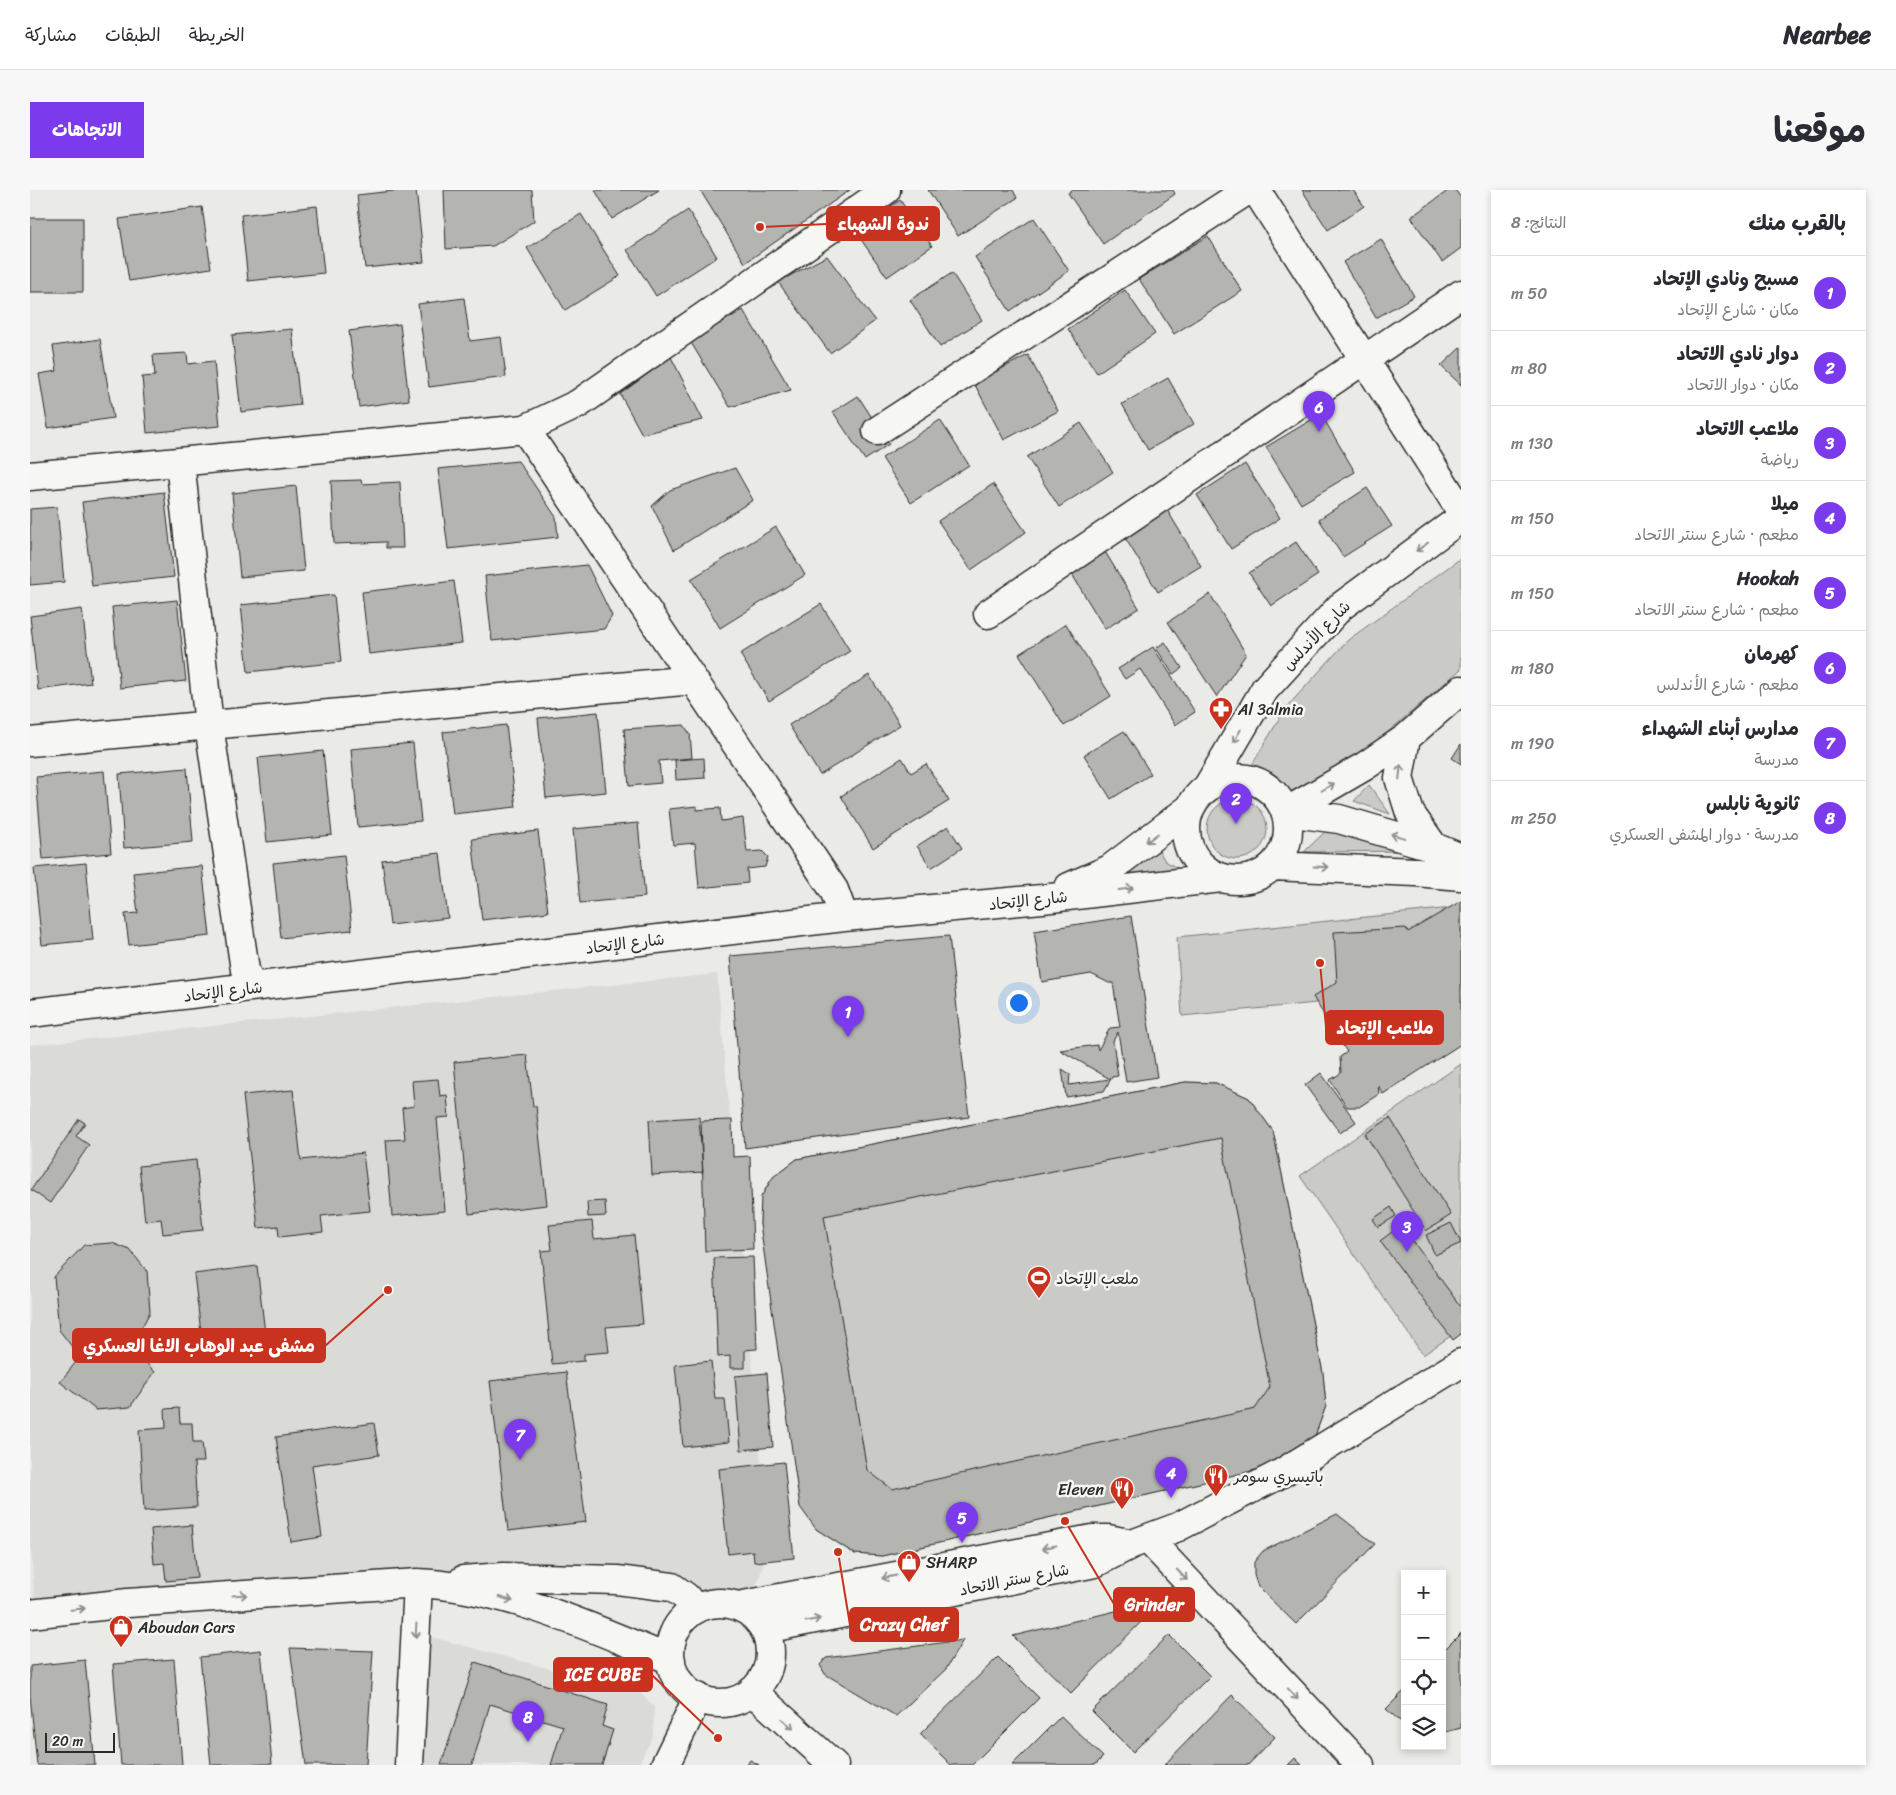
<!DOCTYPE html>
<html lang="ar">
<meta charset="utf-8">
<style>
:root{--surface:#fff;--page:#f7f7f7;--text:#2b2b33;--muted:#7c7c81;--line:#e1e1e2;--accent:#7c3aed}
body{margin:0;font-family:Sriracha,"Playpen Sans Arabic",sans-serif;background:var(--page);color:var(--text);direction:rtl}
.controls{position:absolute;right:15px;bottom:15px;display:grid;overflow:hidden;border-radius:0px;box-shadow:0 2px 8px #0003}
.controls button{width:45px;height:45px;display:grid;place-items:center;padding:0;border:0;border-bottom:1px solid var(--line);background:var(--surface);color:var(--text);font:25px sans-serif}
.scale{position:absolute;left:15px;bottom:12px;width:70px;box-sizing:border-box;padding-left:5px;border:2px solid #2b2b2b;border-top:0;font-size:14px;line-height:18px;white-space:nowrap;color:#2b2b2b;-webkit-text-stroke:4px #f6f6f2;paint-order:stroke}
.you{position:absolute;left:988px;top:812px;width:18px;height:18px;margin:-12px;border:4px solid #fff;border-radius:50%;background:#1a73e8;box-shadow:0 0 0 8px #1a73e833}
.badge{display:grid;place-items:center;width:32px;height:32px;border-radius:50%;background:var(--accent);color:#fff;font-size:16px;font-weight:700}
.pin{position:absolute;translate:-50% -41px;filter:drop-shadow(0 1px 2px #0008)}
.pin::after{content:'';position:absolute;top:26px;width:18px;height:15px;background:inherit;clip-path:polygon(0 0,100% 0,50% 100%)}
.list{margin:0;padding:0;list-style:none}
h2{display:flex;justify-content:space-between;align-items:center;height:65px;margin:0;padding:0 20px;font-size:21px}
h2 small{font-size:16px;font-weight:400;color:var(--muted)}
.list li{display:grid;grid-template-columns:32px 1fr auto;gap:15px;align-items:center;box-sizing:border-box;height:75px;padding:0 20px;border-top:1px solid var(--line)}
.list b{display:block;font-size:19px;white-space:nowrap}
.list p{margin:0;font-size:16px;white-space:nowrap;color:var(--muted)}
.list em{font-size:16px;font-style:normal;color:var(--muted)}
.icon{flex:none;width:28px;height:28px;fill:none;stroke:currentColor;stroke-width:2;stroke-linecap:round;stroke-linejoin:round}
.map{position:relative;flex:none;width:1431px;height:1575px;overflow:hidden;direction:ltr;border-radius:0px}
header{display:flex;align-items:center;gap:30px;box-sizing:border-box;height:70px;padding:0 25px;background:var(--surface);border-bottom:1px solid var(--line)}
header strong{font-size:24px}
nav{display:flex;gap:28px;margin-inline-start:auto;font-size:18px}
.intro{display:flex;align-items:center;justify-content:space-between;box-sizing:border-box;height:120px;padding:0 30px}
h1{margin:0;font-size:35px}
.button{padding:12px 22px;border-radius:0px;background:var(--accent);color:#fff;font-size:18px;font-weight:700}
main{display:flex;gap:30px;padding:0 30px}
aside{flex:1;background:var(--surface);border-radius:0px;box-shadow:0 2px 8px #0003}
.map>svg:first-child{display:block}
</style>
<header>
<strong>Nearbee</strong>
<nav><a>الخريطة</a><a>الطبقات</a><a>مشاركة</a></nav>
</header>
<div class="intro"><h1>موقعنا</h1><a class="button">الاتجاهات</a></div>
<main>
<aside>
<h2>بالقرب منك<small>النتائج: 8</small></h2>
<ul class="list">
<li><span class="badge">1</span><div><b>مسبح ونادي الإتحاد</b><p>مكان · شارع الإتحاد</p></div><em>50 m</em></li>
<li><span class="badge">2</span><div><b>دوار نادي الاتحاد</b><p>مكان · دوار الاتحاد</p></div><em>80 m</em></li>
<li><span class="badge">3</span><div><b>ملاعب الاتحاد</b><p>رياضة</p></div><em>130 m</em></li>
<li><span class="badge">4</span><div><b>ميلا</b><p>مطعم · شارع سنتر الاتحاد</p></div><em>150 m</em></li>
<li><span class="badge">5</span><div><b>Hookah</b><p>مطعم · شارع سنتر الاتحاد</p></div><em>150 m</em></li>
<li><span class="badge">6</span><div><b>كهرمان</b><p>مطعم · شارع الأندلس</p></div><em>180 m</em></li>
<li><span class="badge">7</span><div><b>مدارس أبناء الشهداء</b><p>مدرسة</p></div><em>190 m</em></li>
<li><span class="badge">8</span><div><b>ثانوية نابلس</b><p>مدرسة · دوار المشفى العسكري</p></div><em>250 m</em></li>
</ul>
</aside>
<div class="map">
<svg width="1431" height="1575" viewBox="0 0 1431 1575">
<rect width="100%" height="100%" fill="#eaeae6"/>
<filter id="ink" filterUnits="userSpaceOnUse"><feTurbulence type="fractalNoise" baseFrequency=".02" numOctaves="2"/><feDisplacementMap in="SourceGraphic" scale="10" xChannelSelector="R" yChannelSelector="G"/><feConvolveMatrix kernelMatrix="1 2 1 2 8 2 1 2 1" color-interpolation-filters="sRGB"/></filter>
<g filter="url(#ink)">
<path fill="#dadad6" d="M687,784l52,577 -14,37 -54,12 -217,-22 -449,30 -5,-74v-489z
M394,1445l216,58 14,13 -1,30 -15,29h-219z"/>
<path fill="#cacac7" stroke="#7a7a79" d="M1431,368v111l-101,87 -69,40 -21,-19 -21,-7 36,-61 63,-69z
M1339,595l21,29 -36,-13z
M1177 639a30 30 0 1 1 60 0a30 30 0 1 1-60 0Z
M1301,636l91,25 -118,1z
M1126,655l9,16 19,11 -74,12z
M1431,717v82l-279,27 -5,-79z
M1431,874v265l-38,26 -123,-179z
M1155,892l31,1 33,15 24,33 50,242 3,33 -13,35 -18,20 -413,95 -27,-2 -39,-25 -56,-305c1,-39 6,-42 37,-65z"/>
<path fill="#b4b4b1" stroke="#2b2b2b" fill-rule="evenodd" d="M372,0h14l8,72 -59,6 -8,-73z
M414,0h88l2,31 -41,25 -47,3z
M565,0h64l-47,29z
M670,0h150l-105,73z
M898,0h85l4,8 -59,38z
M1042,0h101l2,4 -72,50 -35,-51z
M1272,0h51l11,16 -36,24z
M1419,0h6l6,8v50l-19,14 -31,-45z
M870,10l32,46 -45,31 -32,-46z
M287,16l7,67 -76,8 -7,-66z
M172,17l9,61 -82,13 -10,-62z
M658,20l29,47 -61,39 -29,-46z
M551,24l39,62 -55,34 -38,-62z
M0,28h53v74h-53z
M1004,28l35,53 -59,40 -35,-54z
M1178,46l34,55 -68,43 -35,-55z
M1351,49l33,57 -38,22 -33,-56z
M797,66l48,65 -45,32 -52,-71z
M922,83l30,47 -42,27 -30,-47z
M1095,100l30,44 -58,39 -29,-44z
M434,108l6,43 31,-4 5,40 -77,10 -11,-83z
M713,120l48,80 -61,17 -40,-66z
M370,134l9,76 -50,7 -10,-76z
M262,139l8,76 -59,7 -9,-77z
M70,149l13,79 -65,10 -9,-54 18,-3 -4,-25z
M1431,157v38l-20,-19z
M157,163l1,11 26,-3 6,65 -73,7 -5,-56 13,-1 -2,-21z
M998,165l30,56 -54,29 -30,-57z
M641,167l32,63 -61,14 -22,-40z
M1138,188l26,46 -46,26 -26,-46z
M828,206l31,48 -24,16 -32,-48z
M1291,224l34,58 -54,32 -35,-57z
M910,230l29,45 -58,38 -29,-45z
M1051,233l32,49 -54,35 -32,-50z
M488,271l38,56 2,20 -110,12 -10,-80z
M1215,274l35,54 -49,31 -34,-54z
M705,278l18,32 -79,50 -22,-44 18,-16z
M331,290l1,4 38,-2 3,66h-17v-6l-52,2 -3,-63z
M963,294l33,48 -55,38 -33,-49z
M266,296l8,85 -64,6 -8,-84z
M1337,298l25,38 -49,31 -24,-38z
M134,302l10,85 -82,9 -10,-84z
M27,317l7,75 -34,3v-76z
M1137,320l34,56 -43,26 -34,-56z
M746,337l29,48 -85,53 -29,-49z
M1266,352l22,33 -47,31 -22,-33z
M1074,360l35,58 -34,21 -35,-58z
M557,375l25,51 -8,13 -112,12 -7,-65z
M424,391l8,62 -93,11 -7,-62z
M1180,404l36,60 -29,43 -49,-75z
M304,405l7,67 -93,10 -7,-67z
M147,410l9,81 -66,7 -8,-81z
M791,414l29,47 -81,50 -29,-47z
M52,419l9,74 -53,7 -8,-74z
M1036,434l45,72 -47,30 -45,-72z
M1135,452l17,26 -9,6 -17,-26z
M1123,457l42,65 -20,13 -35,-56 -15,10 -7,-10z
M839,485l31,50 -80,50 -31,-50z
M568,522l8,80 -60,6 -8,-80z
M476,535l10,82 -63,7 -10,-82z
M654,535l6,9 2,24 -33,3 2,22 -32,3 -5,-57z
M1094,541l27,43 -40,25 -27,-44z
M383,553l8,78 -63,6 -7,-78z
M1431,554v20l-9,-6z
M293,561l9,84 -65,7 -9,-84z
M674,568l1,20 -29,2 -1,-20z
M872,568l9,15 15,-9 23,37 -76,47 -32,-52z
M157,578l6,74 -69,6 -5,-74z
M74,581l7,82 -68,6 -7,-82z
M667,616v4l23,-2 1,13 22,-3 4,34 15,-1 6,6 -3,10 -18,2 1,14 -49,5 -4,-45 -22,2 -4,-36z
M608,633l7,74 -65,6 -7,-74z
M918,636l14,22 -31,20 -14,-22z
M508,641l10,81 -66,8 -10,-81z
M410,663l8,65 -58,7 -8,-65z
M314,665l8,75 -71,8 -8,-75z
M56,673l7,77 -51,5 -8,-77z
M172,676l8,70 -81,9 -4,-31 13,-1 -5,-40z
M1431,711v143l-78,50 -5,-8 1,8 -20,13h-12l-17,-27 11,-7 -1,-16 7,-5 -34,-55 24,-15 -3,-50 72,-4 2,4z
M1101,726l26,161 -31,5 -8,-50 -5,9 5,35 -6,1 -8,14 -38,6 -4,-28 8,5 -1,11 41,-6 -50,-29 37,-5 1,5 12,-22 10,-1 -7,-44h-4l-18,-9 -49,8 -8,-51z
M919,746l20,181 -224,31 -15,-192z
M497,865l6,51h3l11,99 -78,9 -15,-152z
M1291,883l35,49 -16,11 -35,-48z
M408,889l2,17 7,-1 2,22 -12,1 8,93 -53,5 -6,-76 19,-1 -3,-31 12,-2 -2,-25z
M1155,892l31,1 33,15 24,33 50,242 3,33 -13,35 -18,20 -413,95 -27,-2 -39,-25 -16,-22 -40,-283 1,-27 12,-20 24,-18zM1191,948l49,249 -15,22 -363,80 -25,-19 -43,-254z
M263,900l8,70 62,-7 7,58 -49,5 2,16 -44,5 -1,-11 -20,2 -15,-133z
M669,927l4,55 -51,3 -3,-55z
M1360,928l61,97 -25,16 -61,-97z
M49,929l6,4 -9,13 13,9 -39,58 -19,-13z
M702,930l1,37 17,-1 3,93 -48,2 -4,-130z
M166,970l7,70 -40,4 -2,-15 -16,2 -6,-55z
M575,1011l1,15 -18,1 -1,-15z
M1361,1017l5,9 -18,11 -5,-8z
M562,1031l2,18 40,-4 9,89 -37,3 3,25 -25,2v7l-32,3 -11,-113 11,-1 -3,-25z
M1421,1033l10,20 -26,12 -9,-20z
M1371,1035l60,82v27l-8,6 -73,-99z
M82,1053l18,7 17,21 3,41 -19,35 24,25 -25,35 -34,3 -36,-28 20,-25 -21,-27 -5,-53 30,-32z
M723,1067l4,92 -12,1v18h-15v-12l-12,1 -4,-99z
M227,1076l10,84 -52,5 -2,-15 -11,1 -8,-67z
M681,1171l4,38h10l4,43 -46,5 -8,-82z
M536,1182l20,150 -78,9 -18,-150z
M737,1183l6,74 -32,3 -6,-74z
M149,1218l1,15h12l1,19h9l2,20h-10l3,45 -53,4 -5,-81 27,-2 -1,-19z
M344,1233l5,32 -67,10 10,72 -31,5 -15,-105z
M754,1272l10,96 -40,4 -1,-11 -25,3 -9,-85z
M1307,1324l38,30 -79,80 -38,-37 -4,-12v-13l9,-11z
M162,1335l5,53 -31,3 -2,-18 -10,1 -3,-35z
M1102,1417l9,1 3,11 -73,74 -58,-57z
M1431,1443v95l-19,5v-81z
M1139,1445l41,41 -77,76 -41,-41z
M933,1450l-17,29 -50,47 -71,-42 -5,-9 6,-7z
M260,1458l83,3 -7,114h-60z
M231,1460l11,114 -61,1 -11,-108z
M968,1467l41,41 -67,67h-21l-31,-31z
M144,1469l8,106h-61l-8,-101z
M55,1470l10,105h-58l-7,-70v-29z
M445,1472l133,43 -6,21 11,4 -11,35h-51l12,-39 -73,-22 -18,61h-31z
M1375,1500v35l-19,-16z
M1202,1505l43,42 -27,28h-84z
M1031,1526l42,41 -8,8h-83z
M1265,1568l7,7h-14z
M720,1570l9,5h-12z"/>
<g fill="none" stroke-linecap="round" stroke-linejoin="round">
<defs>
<path id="minor" d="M1226,0l205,321
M495,239l309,461 10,27
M847,241l371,-241
M150,272l29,263 36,245 7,17
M0,286l495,-47 53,-25 308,-214
M958,424l473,-320
M1376,548l-7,40 11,35 24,34
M0,552l663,-62
M1156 639a51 51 0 1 1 102 0a51 51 0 1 1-102 0Z
M1178,596l57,-97 75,-82 121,-89
M1256,622l79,-46 41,-28 55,-48
M1256,622l53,7 95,28 27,11
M1242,676l144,6 45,4
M1039,697l41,-18 80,-61
M0,823l814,-96 198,-18 179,-21
M1118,1349l212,226
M433,1390l40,-3 114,3 55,7 14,10 9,12
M640 1463a50 50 0 1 1 100 0a50 50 0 1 1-100 0Z
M708,1416l354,-67h16l24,5
M0,1424l98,-11 290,-20c86,4 174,45 253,77
M735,1439l330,-66 37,-19 46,-17 102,-53 181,-111
M722,1501l82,74
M379,1575l9,-182
M635,1575l33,-68"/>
</defs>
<use href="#minor" stroke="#2b2b2b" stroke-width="31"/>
<use href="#minor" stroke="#f6f6f2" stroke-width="28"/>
</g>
<defs><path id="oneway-shaft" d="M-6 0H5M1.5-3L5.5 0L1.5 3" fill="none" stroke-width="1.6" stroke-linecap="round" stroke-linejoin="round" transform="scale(1.25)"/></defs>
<g stroke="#90908e">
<use href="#oneway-shaft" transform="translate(1392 357) rotate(144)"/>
<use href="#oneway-shaft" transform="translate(1207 546) rotate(121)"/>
<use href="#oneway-shaft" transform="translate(1370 582) rotate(-84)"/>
<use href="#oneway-shaft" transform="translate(1298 597) rotate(-30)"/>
<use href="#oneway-shaft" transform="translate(1368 646) rotate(-164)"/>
<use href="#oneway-shaft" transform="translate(1122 648) rotate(143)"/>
<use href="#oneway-shaft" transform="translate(1291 677) rotate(3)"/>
<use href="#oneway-shaft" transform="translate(1096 699) rotate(-7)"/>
<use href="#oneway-shaft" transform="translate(1019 1357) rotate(169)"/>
<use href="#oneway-shaft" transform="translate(1152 1385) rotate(47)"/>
<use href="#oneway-shaft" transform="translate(859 1387) rotate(169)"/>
<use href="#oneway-shaft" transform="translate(210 1405) rotate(-4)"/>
<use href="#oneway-shaft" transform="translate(476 1409) rotate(18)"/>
<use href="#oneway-shaft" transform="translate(48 1419) rotate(-6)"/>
<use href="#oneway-shaft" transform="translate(783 1430) rotate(-11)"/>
<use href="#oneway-shaft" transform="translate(386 1441) rotate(93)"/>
<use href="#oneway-shaft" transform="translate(1263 1504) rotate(47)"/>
<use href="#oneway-shaft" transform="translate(758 1534) rotate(42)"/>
</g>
</g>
<defs>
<symbol id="pharmacy-pin" viewBox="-11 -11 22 30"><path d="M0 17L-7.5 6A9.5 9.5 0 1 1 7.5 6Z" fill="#c8321e" stroke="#f6f6f2"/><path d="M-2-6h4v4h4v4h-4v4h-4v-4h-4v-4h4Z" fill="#fff"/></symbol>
<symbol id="stadium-pin" viewBox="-11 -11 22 30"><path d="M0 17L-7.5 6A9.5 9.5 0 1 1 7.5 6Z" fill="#c8321e" stroke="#f6f6f2"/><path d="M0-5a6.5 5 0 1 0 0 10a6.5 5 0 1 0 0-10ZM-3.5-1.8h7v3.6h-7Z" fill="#fff"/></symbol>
<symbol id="restaurant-pin" viewBox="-11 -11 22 30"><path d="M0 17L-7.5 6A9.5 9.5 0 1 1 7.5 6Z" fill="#c8321e" stroke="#f6f6f2"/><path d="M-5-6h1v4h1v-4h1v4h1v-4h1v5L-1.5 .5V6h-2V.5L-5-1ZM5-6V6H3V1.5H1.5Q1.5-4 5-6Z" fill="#fff"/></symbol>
<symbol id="shop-pin" viewBox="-11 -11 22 30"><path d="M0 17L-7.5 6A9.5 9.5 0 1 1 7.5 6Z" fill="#c8321e" stroke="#f6f6f2"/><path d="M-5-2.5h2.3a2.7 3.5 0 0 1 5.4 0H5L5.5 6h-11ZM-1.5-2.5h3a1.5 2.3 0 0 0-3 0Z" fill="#fff"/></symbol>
</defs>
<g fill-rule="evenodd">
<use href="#pharmacy-pin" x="1177" y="505" width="28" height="38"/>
<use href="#stadium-pin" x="995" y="1074" width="28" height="38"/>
<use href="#restaurant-pin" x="1172" y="1272" width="28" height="38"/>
<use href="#restaurant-pin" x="1078" y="1285" width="28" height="38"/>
<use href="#shop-pin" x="865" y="1358" width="28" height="38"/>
<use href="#shop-pin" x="77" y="1423" width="28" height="38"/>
</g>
<g text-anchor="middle" stroke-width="5" stroke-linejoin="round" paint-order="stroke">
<g font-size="16" fill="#2b2b2b" stroke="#f6f6f2">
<text transform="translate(1286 445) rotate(-46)" y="6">شارع الأندلس</text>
<text transform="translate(998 710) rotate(-6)" y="6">شارع الإتحاد</text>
<text transform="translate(595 753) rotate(-7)" y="6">شارع الإتحاد</text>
<text transform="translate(193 801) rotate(-7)" y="6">شارع الإتحاد</text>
<text transform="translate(984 1389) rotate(-11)" y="6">شارع سنتر الاتحاد</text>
</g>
<g font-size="16" fill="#2b2b2b" stroke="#f6f6f2" text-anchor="start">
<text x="1208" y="525">Al 3almia</text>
<text x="1026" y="1094">ملعب الإتحاد</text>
<text x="1204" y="1292">باتيسري سومر</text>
<text x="1074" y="1305" text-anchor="end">Eleven</text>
<text x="896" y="1378">SHARP</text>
<text x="108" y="1443">Aboudan Cars</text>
</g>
</g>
<path fill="none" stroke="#c8321e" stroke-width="2" d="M730 37L797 34M1290 773L1296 837M358 1100L295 1156M1035 1331L1084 1414M808 1362L820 1435M688 1548L622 1485"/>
<g fill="#c8321e" stroke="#f6f6f2" stroke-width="2">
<circle cx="730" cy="37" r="5"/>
<circle cx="1290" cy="773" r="5"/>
<circle cx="358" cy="1100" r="5"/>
<circle cx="1035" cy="1331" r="5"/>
<circle cx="808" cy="1362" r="5"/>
<circle cx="688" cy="1548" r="5"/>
</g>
<g fill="#c8321e" stroke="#c8321e" stroke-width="2">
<rect x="797" y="17" width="112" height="33" rx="5"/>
<rect x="1296" y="821" width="117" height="33" rx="5"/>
<rect x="43" y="1139" width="252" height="33" rx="5"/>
<rect x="1084" y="1398" width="80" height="33" rx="5"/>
<rect x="820" y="1418" width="108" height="33" rx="5"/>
<rect x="524" y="1468" width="98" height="33" rx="5"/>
</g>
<g font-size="18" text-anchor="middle" font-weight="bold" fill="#fff">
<text x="853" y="40">ندوة الشهباء</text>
<text x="1355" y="844">ملاعب الإتحاد</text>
<text x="169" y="1162">مشفى عبد الوهاب الاغا العسكري</text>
<text x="1124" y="1421">Grinder</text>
<text x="874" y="1441">Crazy Chef</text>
<text x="573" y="1491">ICE CUBE</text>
</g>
</svg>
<div class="controls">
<button>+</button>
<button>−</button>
<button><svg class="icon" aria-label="locate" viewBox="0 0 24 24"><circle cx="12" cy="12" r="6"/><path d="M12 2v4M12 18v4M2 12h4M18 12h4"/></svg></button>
<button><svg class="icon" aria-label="layers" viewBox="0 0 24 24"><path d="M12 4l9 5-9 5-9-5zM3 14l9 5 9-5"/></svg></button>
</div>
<div class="scale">20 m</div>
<div class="you"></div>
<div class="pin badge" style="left:818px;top:847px">1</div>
<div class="pin badge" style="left:1206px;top:634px">2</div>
<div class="pin badge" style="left:1377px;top:1062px">3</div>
<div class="pin badge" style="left:1141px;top:1308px">4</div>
<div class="pin badge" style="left:932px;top:1353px">5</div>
<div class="pin badge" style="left:1289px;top:242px">6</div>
<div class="pin badge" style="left:490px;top:1270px">7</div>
<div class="pin badge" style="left:498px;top:1552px">8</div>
</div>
</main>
